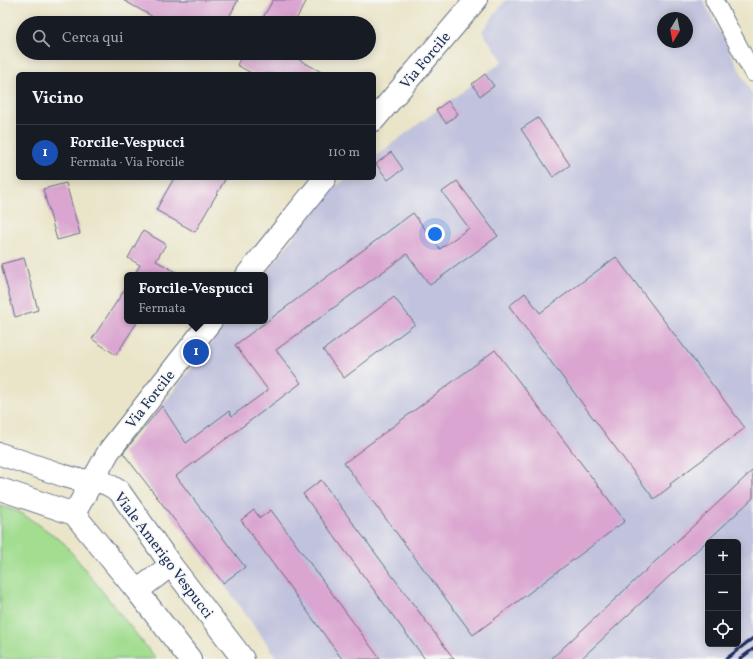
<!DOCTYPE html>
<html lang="it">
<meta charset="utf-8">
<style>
:root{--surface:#171b24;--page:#242831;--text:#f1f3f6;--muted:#9ea1a6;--line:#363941;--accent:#b45309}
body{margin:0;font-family:Vollkorn,serif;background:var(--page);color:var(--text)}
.controls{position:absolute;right:12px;bottom:12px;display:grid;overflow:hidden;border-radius:6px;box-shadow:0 2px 10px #0003}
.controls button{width:36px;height:36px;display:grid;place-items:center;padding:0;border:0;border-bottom:1px solid var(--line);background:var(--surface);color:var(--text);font:20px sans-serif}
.compass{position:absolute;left:657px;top:12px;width:36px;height:36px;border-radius:50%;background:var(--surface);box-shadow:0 2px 10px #0003;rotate:190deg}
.you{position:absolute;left:435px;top:234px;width:14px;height:14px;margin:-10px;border:3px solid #fff;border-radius:50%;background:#1a73e8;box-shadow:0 0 0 6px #1a73e833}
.badge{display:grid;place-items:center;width:26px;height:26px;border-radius:50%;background:var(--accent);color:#fff;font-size:13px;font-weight:700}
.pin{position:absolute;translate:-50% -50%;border:2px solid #fff;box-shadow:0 1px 4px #0006}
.popup{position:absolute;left:124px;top:272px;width:144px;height:52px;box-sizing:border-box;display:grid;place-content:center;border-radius:6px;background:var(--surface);filter:drop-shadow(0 1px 3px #0005);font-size:13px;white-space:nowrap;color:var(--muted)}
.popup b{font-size:15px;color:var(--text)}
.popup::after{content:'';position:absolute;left:50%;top:100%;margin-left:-8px;border:8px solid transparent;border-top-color:var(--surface)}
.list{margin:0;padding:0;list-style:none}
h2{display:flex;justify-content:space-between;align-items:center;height:52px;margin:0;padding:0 16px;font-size:17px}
h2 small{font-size:13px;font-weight:400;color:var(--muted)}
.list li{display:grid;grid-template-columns:26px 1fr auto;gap:12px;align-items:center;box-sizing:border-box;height:56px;padding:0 16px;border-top:1px solid var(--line)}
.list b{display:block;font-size:15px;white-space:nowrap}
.list p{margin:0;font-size:13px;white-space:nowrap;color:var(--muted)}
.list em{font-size:13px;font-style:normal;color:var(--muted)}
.icon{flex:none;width:22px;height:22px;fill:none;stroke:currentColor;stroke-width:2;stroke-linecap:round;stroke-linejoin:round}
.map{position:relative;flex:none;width:753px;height:659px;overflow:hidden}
.search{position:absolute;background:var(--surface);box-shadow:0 2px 10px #0003;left:16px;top:16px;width:360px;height:44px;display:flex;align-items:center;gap:10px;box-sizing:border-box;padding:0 14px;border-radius:22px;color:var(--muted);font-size:15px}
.panel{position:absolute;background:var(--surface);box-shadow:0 2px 10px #0003;left:16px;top:72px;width:360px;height:108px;border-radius:6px}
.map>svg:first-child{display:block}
</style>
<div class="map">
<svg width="753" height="659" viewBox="0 0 753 659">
<rect width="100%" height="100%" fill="#f6f6f2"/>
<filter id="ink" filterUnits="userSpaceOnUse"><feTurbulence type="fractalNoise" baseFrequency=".025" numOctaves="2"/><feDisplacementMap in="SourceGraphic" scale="8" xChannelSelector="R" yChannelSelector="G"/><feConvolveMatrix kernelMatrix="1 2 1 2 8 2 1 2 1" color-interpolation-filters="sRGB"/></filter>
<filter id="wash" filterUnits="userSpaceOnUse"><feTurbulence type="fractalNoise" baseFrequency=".012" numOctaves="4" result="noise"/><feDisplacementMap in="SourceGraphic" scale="16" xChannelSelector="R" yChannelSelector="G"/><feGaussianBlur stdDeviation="0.9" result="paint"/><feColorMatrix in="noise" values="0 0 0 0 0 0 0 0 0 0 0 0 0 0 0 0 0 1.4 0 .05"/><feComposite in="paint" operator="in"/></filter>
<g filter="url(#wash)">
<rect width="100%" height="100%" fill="#eae5c9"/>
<path fill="#c1c2dd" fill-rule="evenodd" d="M506,0h197l50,96v374l-202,189h-273l-55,-76 -100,-130 39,-47 66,-85h37l-1,-46 66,-84 17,-13h27v-21l129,-96 -21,-30zM663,18h24v24h-24z
M753,498v161h-172zM708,542h30v102h-30z"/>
<path fill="#a2dd90" stroke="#5e8677" d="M0,506l19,6 22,14 23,17 92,116h-156z"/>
<g id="blocks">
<path fill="#daa5d0" d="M123,0h115l-12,23h-62z
M273,0h34l-13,23h-34z
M243,53h44l38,21h-72l-16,-9z
M485,74l9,12 -14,10 -8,-12z
M448,101l10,13 -12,9 -10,-13z
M538,118l32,47 -17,12 -32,-48z
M391,152l12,17 -15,11 -12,-16z
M174,178h52l-31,54 -39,-22z
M457,181l41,55 -68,49 -23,-31 -131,96 25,33 -125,93 69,91 -22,16 -100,-130 39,-47 24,37 43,-32 3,5 36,-26 -33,-45 178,-132 27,36 29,-21 -27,-36z
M66,183l14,51 -23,6 -14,-51z
M143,231l23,13 -10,17 26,14h-48l6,-10 -12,-7z
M616,257l129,171 -75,56 1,2 -17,13 -145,-193 16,-13 15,20z
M24,258l14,52 -23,7 -14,-53z
M127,286v35h11l-22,34 -24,-16z
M394,297l21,27 -71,54 -21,-28z
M495,350l130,171 -152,114 -129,-172z
M753,470v28l-172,161h-30z
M321,480l133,179h-29l-122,-165z
M254,510l6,8 11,-8 109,149h-38l-101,-139z"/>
</g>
</g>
<g filter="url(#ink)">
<use href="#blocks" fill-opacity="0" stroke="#636f83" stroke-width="1"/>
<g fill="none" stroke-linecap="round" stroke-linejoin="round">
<defs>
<path id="minor" d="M714,0l39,73"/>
<path id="tertiary" d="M374,120l102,-120
M247,275l78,-97
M0,454l65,22 14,4h15l13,4 12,7 52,74 72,94
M0,489l74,25 63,77 53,68
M74,514l35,-63 102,-130
M137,591l34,-26"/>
</defs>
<use href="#minor" stroke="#636f83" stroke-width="19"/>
<use href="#tertiary" stroke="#636f83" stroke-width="24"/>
<use href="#minor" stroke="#fff" stroke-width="17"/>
<use href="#tertiary" stroke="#fff" stroke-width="22"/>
<path stroke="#1b2f5e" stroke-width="3" d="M726,659l27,-21
M740,659l13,-10"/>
</g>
</g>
<g text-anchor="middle" stroke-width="3" stroke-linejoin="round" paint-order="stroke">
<g font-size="15" fill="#1b2f5e" stroke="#f6f6f2">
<text transform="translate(425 60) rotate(-50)" y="5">Via Forcile</text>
<text transform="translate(150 399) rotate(-52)" y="5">Via Forcile</text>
<text transform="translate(164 555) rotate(53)" y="5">Viale Amerigo Vespucci</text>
</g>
</g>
</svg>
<div class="controls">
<button>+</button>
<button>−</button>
<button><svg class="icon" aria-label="locate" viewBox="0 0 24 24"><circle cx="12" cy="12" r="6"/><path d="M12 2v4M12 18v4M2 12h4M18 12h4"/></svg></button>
</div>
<svg class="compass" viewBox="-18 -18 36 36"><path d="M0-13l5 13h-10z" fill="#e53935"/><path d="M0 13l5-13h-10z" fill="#9ea1a6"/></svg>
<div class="you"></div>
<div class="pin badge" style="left:196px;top:352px;background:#1a4fb4">1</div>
<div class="popup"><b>Forcile-Vespucci</b>Fermata</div>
<div class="search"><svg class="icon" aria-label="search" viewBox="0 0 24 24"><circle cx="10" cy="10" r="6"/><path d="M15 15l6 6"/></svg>Cerca qui</div>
<section class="panel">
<h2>Vicino<small></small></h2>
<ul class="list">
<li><span class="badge" style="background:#1a4fb4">1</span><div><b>Forcile-Vespucci</b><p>Fermata · Via Forcile</p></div><em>110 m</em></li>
</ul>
</section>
</div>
